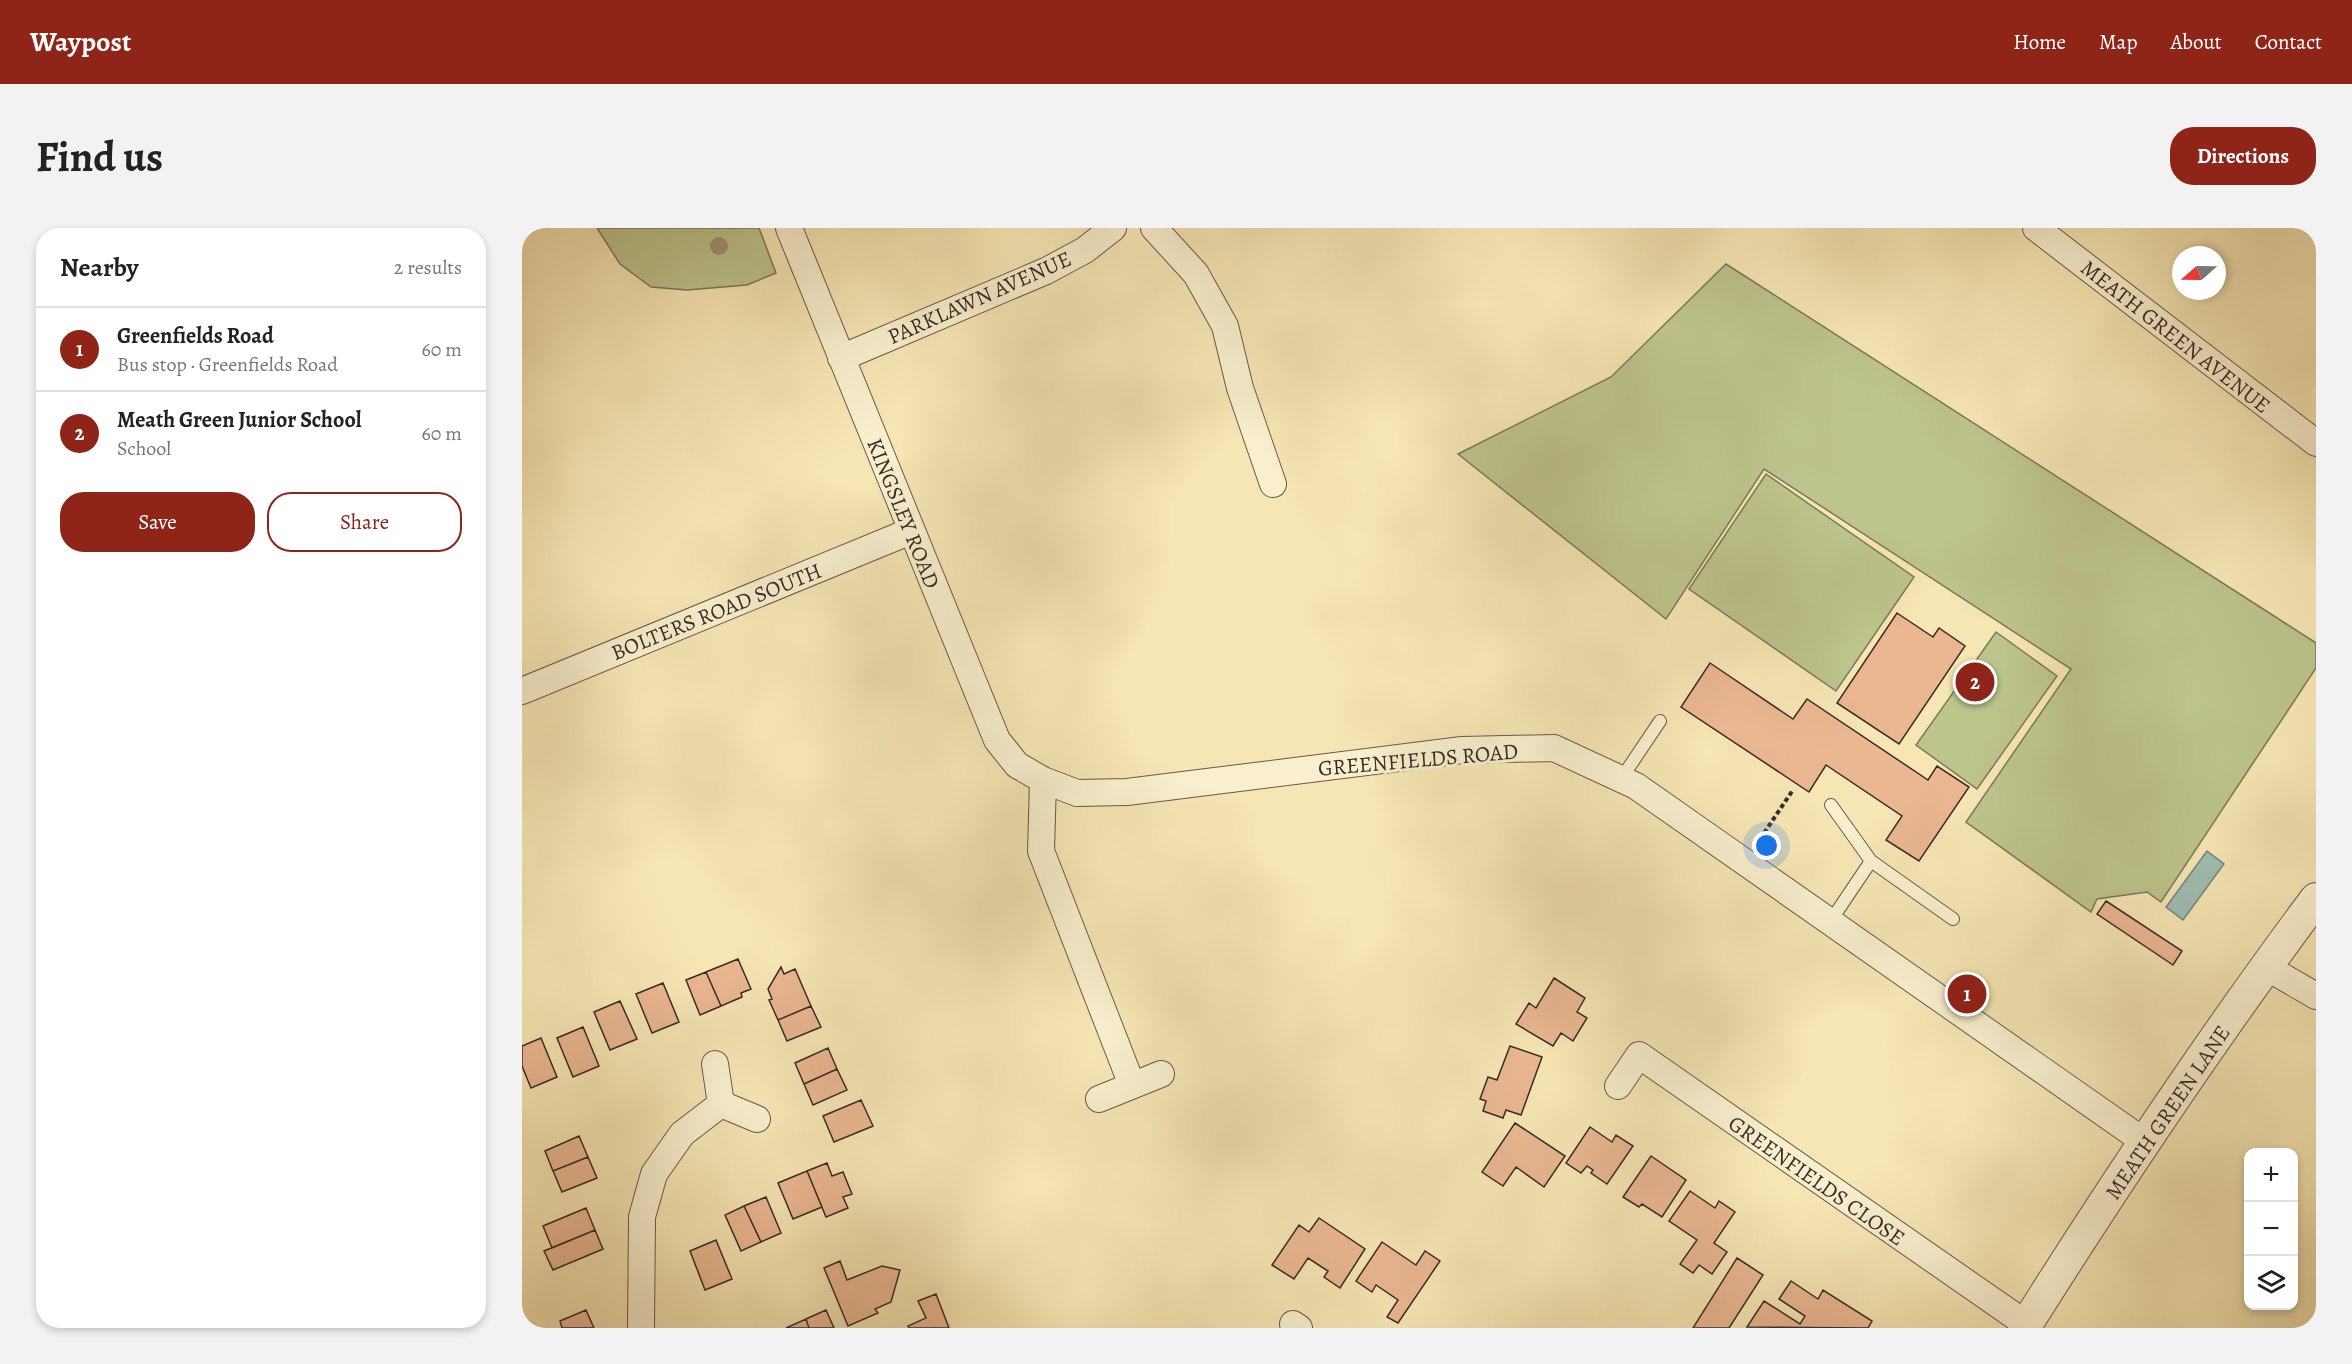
<!DOCTYPE html>
<meta charset="utf-8">
<style>
:root{--surface:#fff;--page:#f2f2f2;--text:#222;--muted:#767676;--line:#e0e0e0;--accent:#8f2418}
body{margin:0;font-family:Alegreya,serif;background:var(--page);color:var(--text)}
.controls{position:absolute;right:18px;bottom:18px;display:grid;overflow:hidden;border-radius:12px;box-shadow:0 3px 9px #0003}
.controls button{width:54px;height:54px;display:grid;place-items:center;padding:0;border:0;border-bottom:2px solid var(--line);background:var(--surface);color:var(--text);font:30px sans-serif}
.compass{position:absolute;left:1650px;top:18px;width:54px;height:54px;border-radius:50%;background:var(--surface);box-shadow:0 3px 9px #0003;rotate:250deg}
.you{position:absolute;left:1245px;top:618px;width:21px;height:21px;margin:-15px;border:4px solid #fff;border-radius:50%;background:#1a73e8;box-shadow:0 0 0 9px #1a73e833}
.badge{display:grid;place-items:center;width:39px;height:39px;border-radius:50%;background:var(--accent);color:#fff;font-size:20px;font-weight:700}
.pin{position:absolute;translate:-50% -50%;border:3px solid #fff;box-shadow:0 2px 6px #0006}
.list{margin:0;padding:0;list-style:none}
h2{display:flex;justify-content:space-between;align-items:center;height:78px;margin:0;padding:0 24px;font-size:26px}
h2 small{font-size:20px;font-weight:400;color:var(--muted)}
.list li{display:grid;grid-template-columns:39px 1fr auto;gap:18px;align-items:center;box-sizing:border-box;height:84px;padding:0 24px;border-top:2px solid var(--line)}
.list b{display:block;font-size:22px;white-space:nowrap}
.list p{margin:0;font-size:20px;white-space:nowrap;color:var(--muted)}
.list em{font-size:20px;font-style:normal;color:var(--muted)}
.actions{display:flex;gap:12px;padding:18px 24px}
.actions a{flex:1;padding:14px 0;border:2px solid var(--accent);border-radius:24px;text-align:center;font-size:21px;color:var(--accent)}
.actions .main{background:var(--accent);color:#fff}
.icon{flex:none;width:33px;height:33px;fill:none;stroke:currentColor;stroke-width:2;stroke-linecap:round;stroke-linejoin:round}
.map{position:relative;flex:none;width:1794px;height:1100px;overflow:hidden;border-radius:24px}
header{display:flex;align-items:center;gap:36px;box-sizing:border-box;height:84px;padding:0 30px;background:var(--accent);color:#fff}
header strong{font-size:28px}
nav{display:flex;gap:33px;margin-inline-start:auto;font-size:21px}
.intro{display:flex;align-items:center;justify-content:space-between;box-sizing:border-box;height:144px;padding:0 36px}
h1{margin:0;font-size:42px}
.button{padding:15px 27px;border-radius:24px;background:var(--accent);color:#fff;font-size:21px;font-weight:700}
main{display:flex;gap:36px;padding:0 36px}
aside{flex:1;background:var(--surface);border-radius:24px;box-shadow:0 3px 9px #0003}
.map>svg:first-child{display:block}
</style>
<header>
<strong>Waypost</strong>
<nav><a>Home</a><a>Map</a><a>About</a><a>Contact</a></nav>
</header>
<div class="intro"><h1>Find us</h1><a class="button">Directions</a></div>
<main>
<aside>
<h2>Nearby<small>2 results</small></h2>
<ul class="list">
<li><span class="badge">1</span><div><b>Greenfields Road</b><p>Bus stop · Greenfields Road</p></div><em>60 m</em></li>
<li><span class="badge">2</span><div><b>Meath Green Junior School</b><p>School</p></div><em>60 m</em></li>
</ul>
<div class="actions"><a class="main">Save</a><a>Share</a></div>
</aside>
<div class="map">
<svg width="1794" height="1100" viewBox="0 0 1794 1100">
<rect width="100%" height="100%" fill="#f6e6b4"/>
<filter id="stains"><feTurbulence type="fractalNoise" baseFrequency=".00333" numOctaves="4"/><feColorMatrix values="0 0 0 0 .2 0 0 0 0 .09 0 0 0 0 .02 0 0 0 .5 -.17"/></filter>
<radialGradient id="worn" r=".72"><stop offset=".6" stop-color="#630" stop-opacity="0"/><stop offset="1" stop-color="#630" stop-opacity=".3"/></radialGradient>
<path fill="#bdc48c" stroke="#7a7859" stroke-width="1.5" d="M75,0h162l17,45 -29,12 -60,5 -36,-3 -31,-23z
M1204,36l590,379v25l-155,234 -14,-10 -50,7 -6,13 -125,-90 105,-153 -307,-200 -98,150 -208,-165 153,-77z
M1244,246l148,103 -78,114 -147,-102z
M1474,404l61,44 -80,113 -61,-44z"/>
<path fill="#9dbeb3" stroke="#75837b" stroke-width="1.5" d="M1685,623l17,13 -41,56 -17,-13z"/>
<path fill="#eab791" stroke="#382b26" stroke-width="1.5" d="M1375,385l36,24 6,-9 26,18 -66,98 -62,-41z
M1188,435l83,56 14,-20 121,81 9,-14 32,21 -50,74 -33,-21 16,-24 -76,-51 -17,27 -128,-85z
M1584,673l76,50 -9,14 -76,-51z
M216,731l13,30 -10,4 1,4 -21,9 -15,-34z
M259,739l3,7 11,-5 16,37 -33,14 -9,-20 3,-1 -4,-10z
M184,744l15,34 -21,9 -14,-35z
M1032,750l31,20 -8,14 10,6 -14,23 -12,-8 -8,13 -37,-22 13,-21 7,5z
M141,755l16,39 -27,11 -16,-39z
M98,773l17,38 -27,11 -16,-38z
M289,778l10,21 -34,14 -9,-21z
M61,799l16,39 -26,11 -16,-39z
M19,810l16,39 -26,11 -9,-22v-20z
M988,818l32,11 -21,58 -15,-5 -3,8 -20,-7 3,-10 -6,-2 8,-22 9,3z
M306,820l9,21 -33,15 -9,-21z
M315,841l10,21 -34,15 -9,-21z
M339,872l12,26 -39,16 -11,-26z
M993,895l50,33 -21,31 -28,-20 -13,19 -21,-14z
M1068,899l22,15 4,-7 17,11 -26,38 -16,-11 2,-3 -6,-4 -6,7 -15,-10z
M57,908l9,21 -35,14 -8,-20z
M1129,928l35,24 -24,37 -20,-13 -3,3 -16,-10z
M66,929l9,21 -35,14 -9,-21z
M305,935l5,13 11,-4 9,22 -9,3 5,11 -22,9 -19,-46z
M285,943l15,36 -29,12 -15,-36z
M1168,963l25,17 4,-7 16,11 -21,31 13,9 -15,22 -13,-9 -6,8 -13,-9 17,-24 -28,-19z
M244,969l15,36 -20,9 -17,-36z
M222,978l17,36 -20,9 -16,-36z
M64,980l9,22 -43,18 -9,-22z
M797,990l46,31 -25,39 -16,-11 4,-6 -20,-13 -14,21 -22,-14 27,-40 10,7z
M73,1002l8,19 -50,21 -9,-19z
M194,1012l16,39 -27,11 -15,-39z
M860,1014l34,23 9,-14 15,10 -42,62 -11,-6 11,-17 -22,-15 -4,7 -16,-11z
M1215,1030l26,17 -34,53h-36z
M318,1033l7,19 35,-14 18,4 -9,32 -16,7 3,4 -30,13 -24,-58z
M1269,1053l27,18 5,-9 49,31 -4,7 -121,-1 17,-26 36,23 5,-8 -26,-17z
M414,1066l13,34h-40l-1,-2 18,-8 -8,-17z
M64,1082l8,18h-32l-2,-7z
M304,1082l8,18h-25l-3,-9z
M284,1091l3,9h-23z"/>
<g fill="none" stroke-linecap="round" stroke-linejoin="round">
<defs>
<path id="service" d="M1099,551l39,-58
M1349,633l82,58
M1308,694l41,-61 -40,-56"/>
<path id="minor" d="M267,0l208,512 20,25 26,15 34,13 50,-1 335,-42 92,-2 82,38 509,356
M632,0l42,46 29,52 15,62 33,96
M1514,0l280,215
M319,130l205,-87 39,-21 28,-22
M0,463l389,-160
M521,552l-2,71 91,234
M1744,739l50,29
M193,836l6,40
M1096,858l21,-31 387,269
M577,871l62,-25
M771,1096l6,4
M119,1100l1,-111 12,-43 28,-40 39,-30 36,15"/>
<path id="tertiary" d="M1502,1100c92,-146 188,-290 292,-429"/>
</defs>
<use href="#service" stroke="#685a4a" stroke-width="14"/>
<use href="#minor" stroke="#685a4a" stroke-width="28"/>
<use href="#tertiary" stroke="#685a4a" stroke-width="34"/>
<path stroke="#382b26" stroke-width="4" stroke-dasharray="4.5 3" stroke-linecap="butt" d="M1238,611l33,-49"/>
<use href="#service" stroke="#f9efce" stroke-width="12"/>
<use href="#minor" stroke="#f9efce" stroke-width="26"/>
<use href="#tertiary" stroke="#f9efce" stroke-width="32"/>
</g>
<circle fill="#a09474" cx="197" cy="18" r="9"/>
<g text-anchor="middle" stroke-width="6" stroke-linejoin="round" paint-order="stroke">
<g font-size="22" fill="#382b26" stroke="#f9efce">
<text transform="translate(457 69) rotate(-24)" y="8">PARKLAWN AVENUE</text>
<text transform="translate(1654 108) rotate(38)" y="8">MEATH GREEN AVENUE</text>
<text transform="translate(382 285) rotate(68)" y="8">KINGSLEY ROAD</text>
<text transform="translate(194 383) rotate(-22)" y="8">BOLTERS ROAD SOUTH</text>
<text transform="translate(896 531) rotate(-5)" y="8">GREENFIELDS ROAD</text>
<text transform="translate(1645 884) rotate(-56)" y="8">MEATH GREEN LANE</text>
<text transform="translate(1295 952) rotate(35)" y="8">GREENFIELDS CLOSE</text>
</g>
</g>
<rect width="100%" height="100%" filter="url(#stains)"/>
<rect width="100%" height="100%" fill="url(#worn)"/>
</svg>
<div class="controls">
<button>+</button>
<button>−</button>
<button><svg class="icon" aria-label="layers" viewBox="0 0 24 24"><path d="M12 4l9 5-9 5-9-5zM3 14l9 5 9-5"/></svg></button>
</div>
<svg class="compass" viewBox="-18 -18 36 36"><path d="M0-13l5 13h-10z" fill="#e53935"/><path d="M0 13l5-13h-10z" fill="#767676"/></svg>
<div class="you"></div>
<div class="pin badge" style="left:1445px;top:766px">1</div>
<div class="pin badge" style="left:1453px;top:454px">2</div>
</div>
</main>
